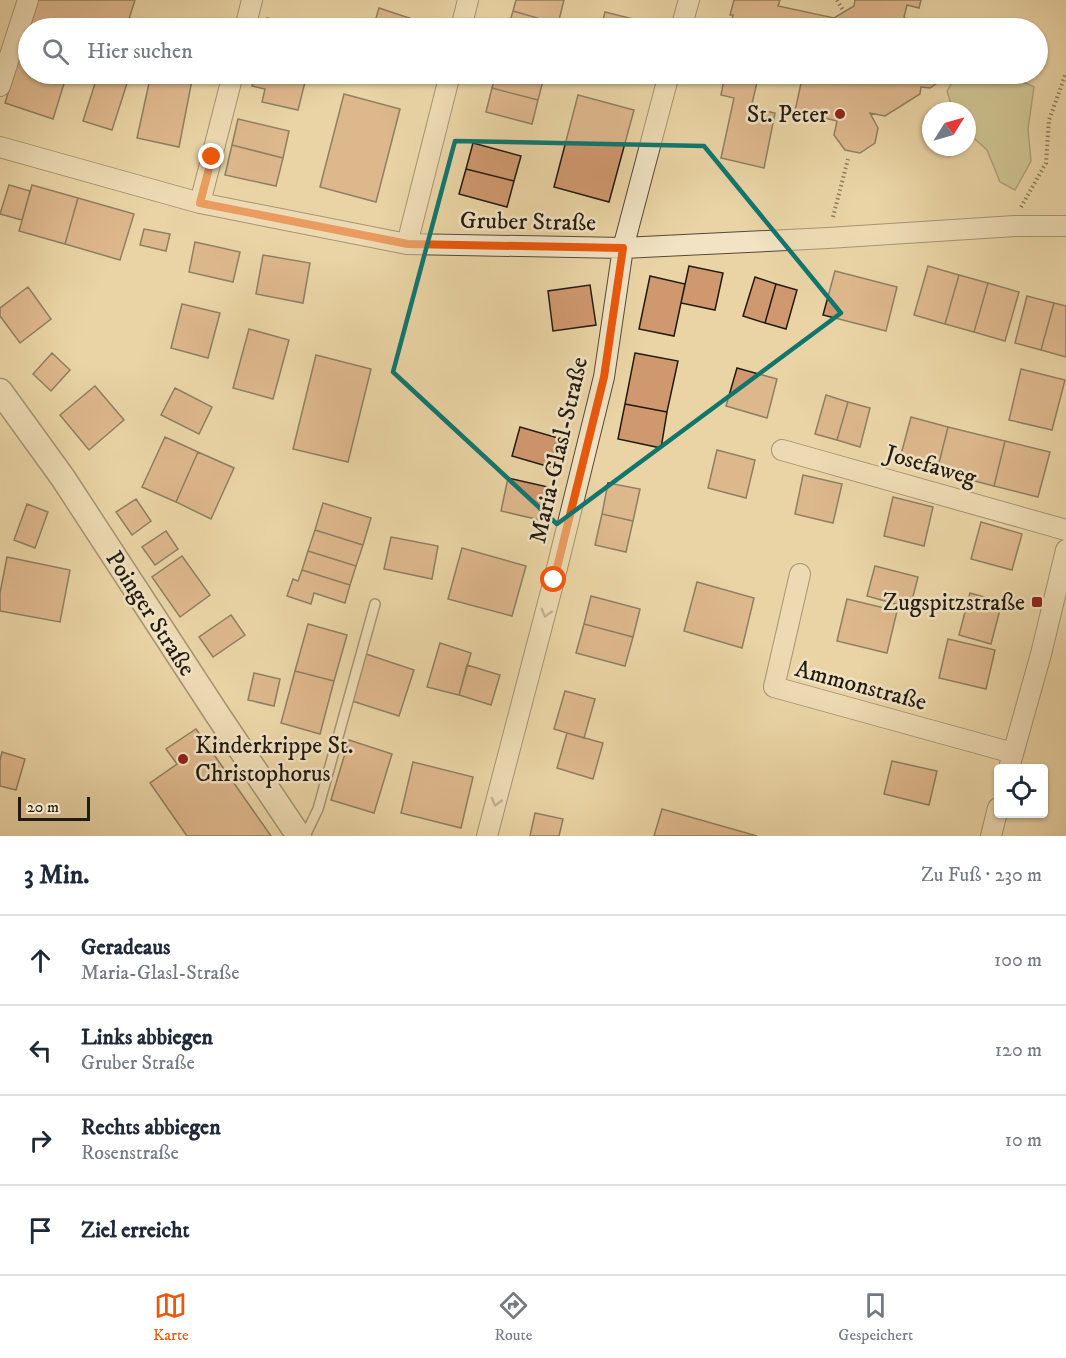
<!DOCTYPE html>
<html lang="de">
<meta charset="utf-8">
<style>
:root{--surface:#fff;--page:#f6f6f7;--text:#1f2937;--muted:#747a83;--line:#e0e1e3;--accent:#ea580c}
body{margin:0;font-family:"IM FELL DW Pica",serif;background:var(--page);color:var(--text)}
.controls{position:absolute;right:18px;bottom:18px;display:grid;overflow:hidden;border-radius:6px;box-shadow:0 2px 4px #0004}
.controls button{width:54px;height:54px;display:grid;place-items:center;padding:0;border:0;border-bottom:2px solid var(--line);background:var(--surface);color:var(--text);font:30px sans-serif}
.compass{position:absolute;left:922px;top:102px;width:54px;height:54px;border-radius:50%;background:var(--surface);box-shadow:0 2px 4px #0004;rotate:53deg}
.scale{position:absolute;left:18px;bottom:15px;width:72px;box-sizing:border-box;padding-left:6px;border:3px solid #221b11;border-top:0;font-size:16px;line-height:21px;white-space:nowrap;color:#221b11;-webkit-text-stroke:4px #f1e3c4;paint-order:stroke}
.stop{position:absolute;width:18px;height:18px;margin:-14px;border:4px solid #ea580c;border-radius:50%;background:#fff}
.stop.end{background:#ea580c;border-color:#fff;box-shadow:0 2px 6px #0008}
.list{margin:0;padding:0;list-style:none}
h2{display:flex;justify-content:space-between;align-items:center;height:78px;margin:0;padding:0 24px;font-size:26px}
h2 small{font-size:20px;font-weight:400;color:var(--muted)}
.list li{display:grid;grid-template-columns:39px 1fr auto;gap:18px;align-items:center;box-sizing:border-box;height:90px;padding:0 24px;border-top:2px solid var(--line)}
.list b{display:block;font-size:22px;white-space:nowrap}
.list p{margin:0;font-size:20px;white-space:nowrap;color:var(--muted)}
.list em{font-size:20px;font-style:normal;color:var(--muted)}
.icon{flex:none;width:33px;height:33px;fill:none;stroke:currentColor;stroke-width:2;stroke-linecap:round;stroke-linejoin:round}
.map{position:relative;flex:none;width:1066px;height:836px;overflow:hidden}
.search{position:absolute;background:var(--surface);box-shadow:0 2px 4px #0004;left:18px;right:18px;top:18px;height:66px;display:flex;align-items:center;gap:15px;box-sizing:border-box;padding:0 21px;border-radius:33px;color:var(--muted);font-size:22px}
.sheet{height:438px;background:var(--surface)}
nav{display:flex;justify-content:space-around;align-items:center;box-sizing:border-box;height:84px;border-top:2px solid var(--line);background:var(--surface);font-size:16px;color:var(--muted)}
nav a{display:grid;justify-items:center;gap:3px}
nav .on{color:var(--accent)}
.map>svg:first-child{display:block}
</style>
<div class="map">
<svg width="1066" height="836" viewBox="0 0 1066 836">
<rect width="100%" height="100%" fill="#ead4a5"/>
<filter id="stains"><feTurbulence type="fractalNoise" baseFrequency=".00333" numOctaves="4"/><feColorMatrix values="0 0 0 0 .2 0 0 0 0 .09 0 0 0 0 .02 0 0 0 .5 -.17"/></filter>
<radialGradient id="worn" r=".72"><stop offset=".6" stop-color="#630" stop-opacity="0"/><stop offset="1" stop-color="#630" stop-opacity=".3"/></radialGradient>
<path fill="#b7bc86" stroke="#6c6c4c" stroke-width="1.5" d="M957,74h49l28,13 -6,42 3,32 -16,29 -15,-8 -13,-32 -20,-18v-21h-14l-6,-20z"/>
<path fill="#d0986f" stroke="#221b11" stroke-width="1.5" d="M37,0h98l-9,28h-98v46h39l-14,45 -48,-16z
M516,0h48l-6,24 -45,-13z
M734,0h46l-2,6 56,12 20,-12 1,-6h66l-2,8 -12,-3 -3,12 8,11h-182l3,-13h-3z
M379,8l48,16 -2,4h-52z
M513,11l45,13 -2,4h-48z
M605,12l44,11 -1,5h-47z
M267,18l29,6 -1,4h-30z
M98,74h32l-18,56 -29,-9z
M151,74h11l30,6 -13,67 -42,-9z
M255,74h52l-9,36 -36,-8 3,-13 -13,-3z
M496,74h36l12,3 -6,23 -46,-12z
M725,74h34l-8,34 24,5 -11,55 -43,-10 13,-60 -13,-3z
M803,74h139l-2,7 -10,7 -9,-1 -1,7 -35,22 -15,-3 8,15 -3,15 -15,10 -15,-3 -11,-15 3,-14 -42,-10z
M492,88l46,12 -6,24 -46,-12z
M344,94l56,15 -24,93 -56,-15z
M578,95l56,15 -25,92 -55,-15z
M238,119l51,12 -6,27 -51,-13z
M473,143l48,13 -7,25 -48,-12z
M232,145l51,13 -7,28 -51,-11z
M466,169l48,12 -7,26 -48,-13z
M9,185l21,6 -8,29 -22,-6z
M32,185l46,13 -13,46 -46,-13z
M78,198l56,16 -14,46 -55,-16z
M144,229l26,5 -4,17 -26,-6z
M195,242l45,10 -7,30 -44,-10z
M263,255l47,8 -7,40 -47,-9z
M689,266l34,7 -8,37 -34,-7z
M928,266l31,9 -14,49 -31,-9z
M835,271l62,16 -11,44 -63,-16z
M959,275l29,8 -14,49 -29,-8z
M650,276l35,8 -11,52 -35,-7z
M755,277l21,7 -11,39 -22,-7z
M988,283l31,9 -14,49 -31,-9z
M776,284l21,6 -11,39 -21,-6z
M590,285l6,40 -43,6 -5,-40z
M28,287l23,32 -31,24 -20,-27v-8z
M1027,296l27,7 -13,47 -26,-7z
M1054,303l12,3v51l-25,-7z
M182,304l38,9 -12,45 -37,-10z
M249,329l40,11 -16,59 -40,-11z
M52,353l18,17 -19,21 -18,-17z
M635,353l43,8 -11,51 -42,-8z
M316,355l55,14 -23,93 -55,-13z
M737,368l40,11 -10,39 -41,-12z
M1021,369l44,11 -13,50 -43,-10z
M95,386l29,34 -35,30 -29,-35z
M175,388l37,19 -13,27 -38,-19z
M826,395l22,7 -11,38 -22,-6z
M848,402l22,6 -10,39 -23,-7z
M625,404l42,8 -6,36 -43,-9z
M911,417l37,10 -11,44 -38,-9z
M520,427l38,11 -8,29 -38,-11z
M948,427l57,14 -11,45 -57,-15z
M165,437l33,15 -22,50 -34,-15z
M1005,441l45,11 -12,45 -44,-11z
M717,450l38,10 -9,38 -38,-10z
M198,452l36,16 -23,51 -35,-17z
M803,475l39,9 -9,39 -38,-9z
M508,478l40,9 -8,33 -39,-9z
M608,483l32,6 -7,32 -31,-7z
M893,497l40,10 -9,39 -40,-10z
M136,499l15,22 -19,14 -16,-23z
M323,503l48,15 -8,27 -48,-15z
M27,504l21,8 -13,36 -21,-8z
M602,514l31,7 -7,31 -31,-7z
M981,522l41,12 -10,36 -41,-11z
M315,530l48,15 -7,21 -48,-15z
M166,531l12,18 -23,16 -13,-18z
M391,537l47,9 -6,33 -48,-10z
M462,548l64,18 -14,50 -64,-17z
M308,551l48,15 -6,19 -48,-15z
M182,556l28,39 -30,22 -28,-40z
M7,557l63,13 -10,52 -60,-11v-18z
M875,566l43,11 -8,31 -43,-12z
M302,570l48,15 -5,18 -31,-10 -3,11 -24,-8 6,-17 5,2z
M697,582l57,16 -12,50 -58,-17z
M970,593l32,9 -11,42 -32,-9z
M591,596l49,13 -7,28 -49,-13z
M847,599l50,12 -10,42 -50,-12z
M231,615l14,20 -32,22 -14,-20z
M308,624l39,11 -13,46 -39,-10z
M584,624l49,13 -8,29 -49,-13z
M948,639l47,11 -9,39 -47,-11z
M440,643l31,10 -12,42 -32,-8z
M366,654l48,16 -15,46 -47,-15z
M467,665l33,10 -9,30 -32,-10z
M295,671l39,10 -14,53 -39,-11z
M254,673l26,6 -6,27 -26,-6z
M565,691l30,8 -11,39 -30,-9z
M196,729l75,107h-84l-37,-53 27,-19 -11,-15z
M567,733l36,10 -10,36 -36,-11z
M349,740l43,14 -18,59 -43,-13z
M2,752l23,7 -9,31 -16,-4v-26z
M892,761l45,10 -8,34 -45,-11z
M413,762l60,15 -12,51 -60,-15z
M662,809l95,27h-103z
M535,813l28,6 -4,17h-29z"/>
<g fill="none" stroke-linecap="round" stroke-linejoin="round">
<defs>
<path id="service" d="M305,836l13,-27 57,-205"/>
<path id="minor" d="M245,28l7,-28
M461,28l7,-28
M681,28l8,-28
M0,86l28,-86
M0,147l200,56 207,41 216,4 205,-10 187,-12h51
M200,203l33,-129
M407,244l43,-170
M782,450l284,80
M800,574l-26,113 239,66
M1009,768l32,-114 25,-104
M487,836l67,-256 50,-203 19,-129 46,-174
M991,836l7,-28"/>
<path id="tertiary" d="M0,391l63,87 154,236 82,122"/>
</defs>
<use href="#service" stroke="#544936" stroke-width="12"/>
<use href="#minor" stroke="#544936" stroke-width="22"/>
<use href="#tertiary" stroke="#544936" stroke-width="27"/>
<path stroke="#221b11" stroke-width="4" stroke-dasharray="1.5 3" stroke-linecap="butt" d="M837,0l7,12
M1021,207l25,-44 3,-43 17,-47
M833,217l15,-58"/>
<use href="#service" stroke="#f1e3c4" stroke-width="9"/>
<use href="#minor" stroke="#f1e3c4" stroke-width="20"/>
<use href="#tertiary" stroke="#f1e3c4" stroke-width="24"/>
</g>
<defs><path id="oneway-chevron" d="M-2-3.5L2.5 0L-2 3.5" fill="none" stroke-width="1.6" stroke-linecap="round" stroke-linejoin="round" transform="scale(1.5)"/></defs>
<g stroke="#948973">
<use href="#oneway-chevron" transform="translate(546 613) rotate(105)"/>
<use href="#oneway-chevron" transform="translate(496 802) rotate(105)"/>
</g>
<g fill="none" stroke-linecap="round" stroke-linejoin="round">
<path stroke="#ea580c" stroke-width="8" d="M212,157l-12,46 208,41 215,4 -19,129 -50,203"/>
</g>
<path d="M0 0H1066V836H0ZM455,141l249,5 137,167 -284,211 -164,-152z" fill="#ead4a5" fill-opacity=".55" fill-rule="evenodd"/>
<path fill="none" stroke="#0f766e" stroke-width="4.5" stroke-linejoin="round" d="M455,141l249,5 137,167 -284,211 -164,-152z"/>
<g fill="#8f2418" stroke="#f1e3c4" stroke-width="2">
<circle cx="840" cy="114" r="6"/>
<rect x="1031" y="596" width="12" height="12" rx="3"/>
<circle cx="183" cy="759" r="6"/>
</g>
<g text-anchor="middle" stroke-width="5" stroke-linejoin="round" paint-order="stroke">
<g font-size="24" fill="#221b11" stroke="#f1e3c4" text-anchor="end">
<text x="828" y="122">St. Peter</text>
<text x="1025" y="610">Zugspitzstraße</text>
<text x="195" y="753" text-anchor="start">Kinderkrippe St.<tspan x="195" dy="28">Christophorus</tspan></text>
</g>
<g font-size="24" fill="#221b11" stroke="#f1e3c4">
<text transform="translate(528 221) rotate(1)" y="8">Gruber Straße</text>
<text transform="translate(558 450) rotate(-77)" y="8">Maria-Glasl-Straße</text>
<text transform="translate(931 465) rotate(16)" y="8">Josefaweg</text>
<text transform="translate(151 613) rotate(57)" y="8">Poinger Straße</text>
<text transform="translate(861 685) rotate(15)" y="8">Ammonstraße</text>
</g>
</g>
<rect width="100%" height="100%" filter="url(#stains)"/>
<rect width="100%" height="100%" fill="url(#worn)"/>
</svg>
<div class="controls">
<button><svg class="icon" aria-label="locate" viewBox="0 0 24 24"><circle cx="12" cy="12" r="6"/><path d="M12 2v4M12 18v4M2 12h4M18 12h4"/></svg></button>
</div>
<svg class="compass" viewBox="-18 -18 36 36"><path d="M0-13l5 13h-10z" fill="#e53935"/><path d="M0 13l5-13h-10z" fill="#747a83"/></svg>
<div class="scale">20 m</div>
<div class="stop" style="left:554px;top:580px"></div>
<div class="stop end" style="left:212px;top:157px"></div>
<div class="search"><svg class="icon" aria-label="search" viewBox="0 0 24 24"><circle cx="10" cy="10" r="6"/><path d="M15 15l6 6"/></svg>Hier suchen</div>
</div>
<section class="sheet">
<h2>3 Min.<small>Zu Fuß · 230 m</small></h2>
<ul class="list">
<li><svg class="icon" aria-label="ahead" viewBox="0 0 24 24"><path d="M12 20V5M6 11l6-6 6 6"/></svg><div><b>Geradeaus</b><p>Maria-Glasl-Straße</p></div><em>100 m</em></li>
<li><svg class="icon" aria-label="left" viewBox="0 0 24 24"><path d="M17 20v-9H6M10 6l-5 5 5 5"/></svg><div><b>Links abbiegen</b><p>Gruber Straße</p></div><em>120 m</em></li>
<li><svg class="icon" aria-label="right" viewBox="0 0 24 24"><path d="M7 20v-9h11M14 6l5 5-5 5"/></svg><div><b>Rechts abbiegen</b><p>Rosenstraße</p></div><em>10 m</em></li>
<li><svg class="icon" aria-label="arrive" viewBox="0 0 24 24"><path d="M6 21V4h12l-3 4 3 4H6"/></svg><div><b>Ziel erreicht</b></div></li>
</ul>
</section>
<nav>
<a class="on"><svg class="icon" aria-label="map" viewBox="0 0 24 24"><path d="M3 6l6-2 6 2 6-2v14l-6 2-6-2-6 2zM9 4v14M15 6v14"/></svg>Karte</a>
<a><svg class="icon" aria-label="directions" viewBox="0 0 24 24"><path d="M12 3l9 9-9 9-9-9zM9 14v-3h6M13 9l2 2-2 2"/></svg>Route</a>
<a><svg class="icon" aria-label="saved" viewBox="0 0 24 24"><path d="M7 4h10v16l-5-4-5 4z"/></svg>Gespeichert</a>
</nav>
